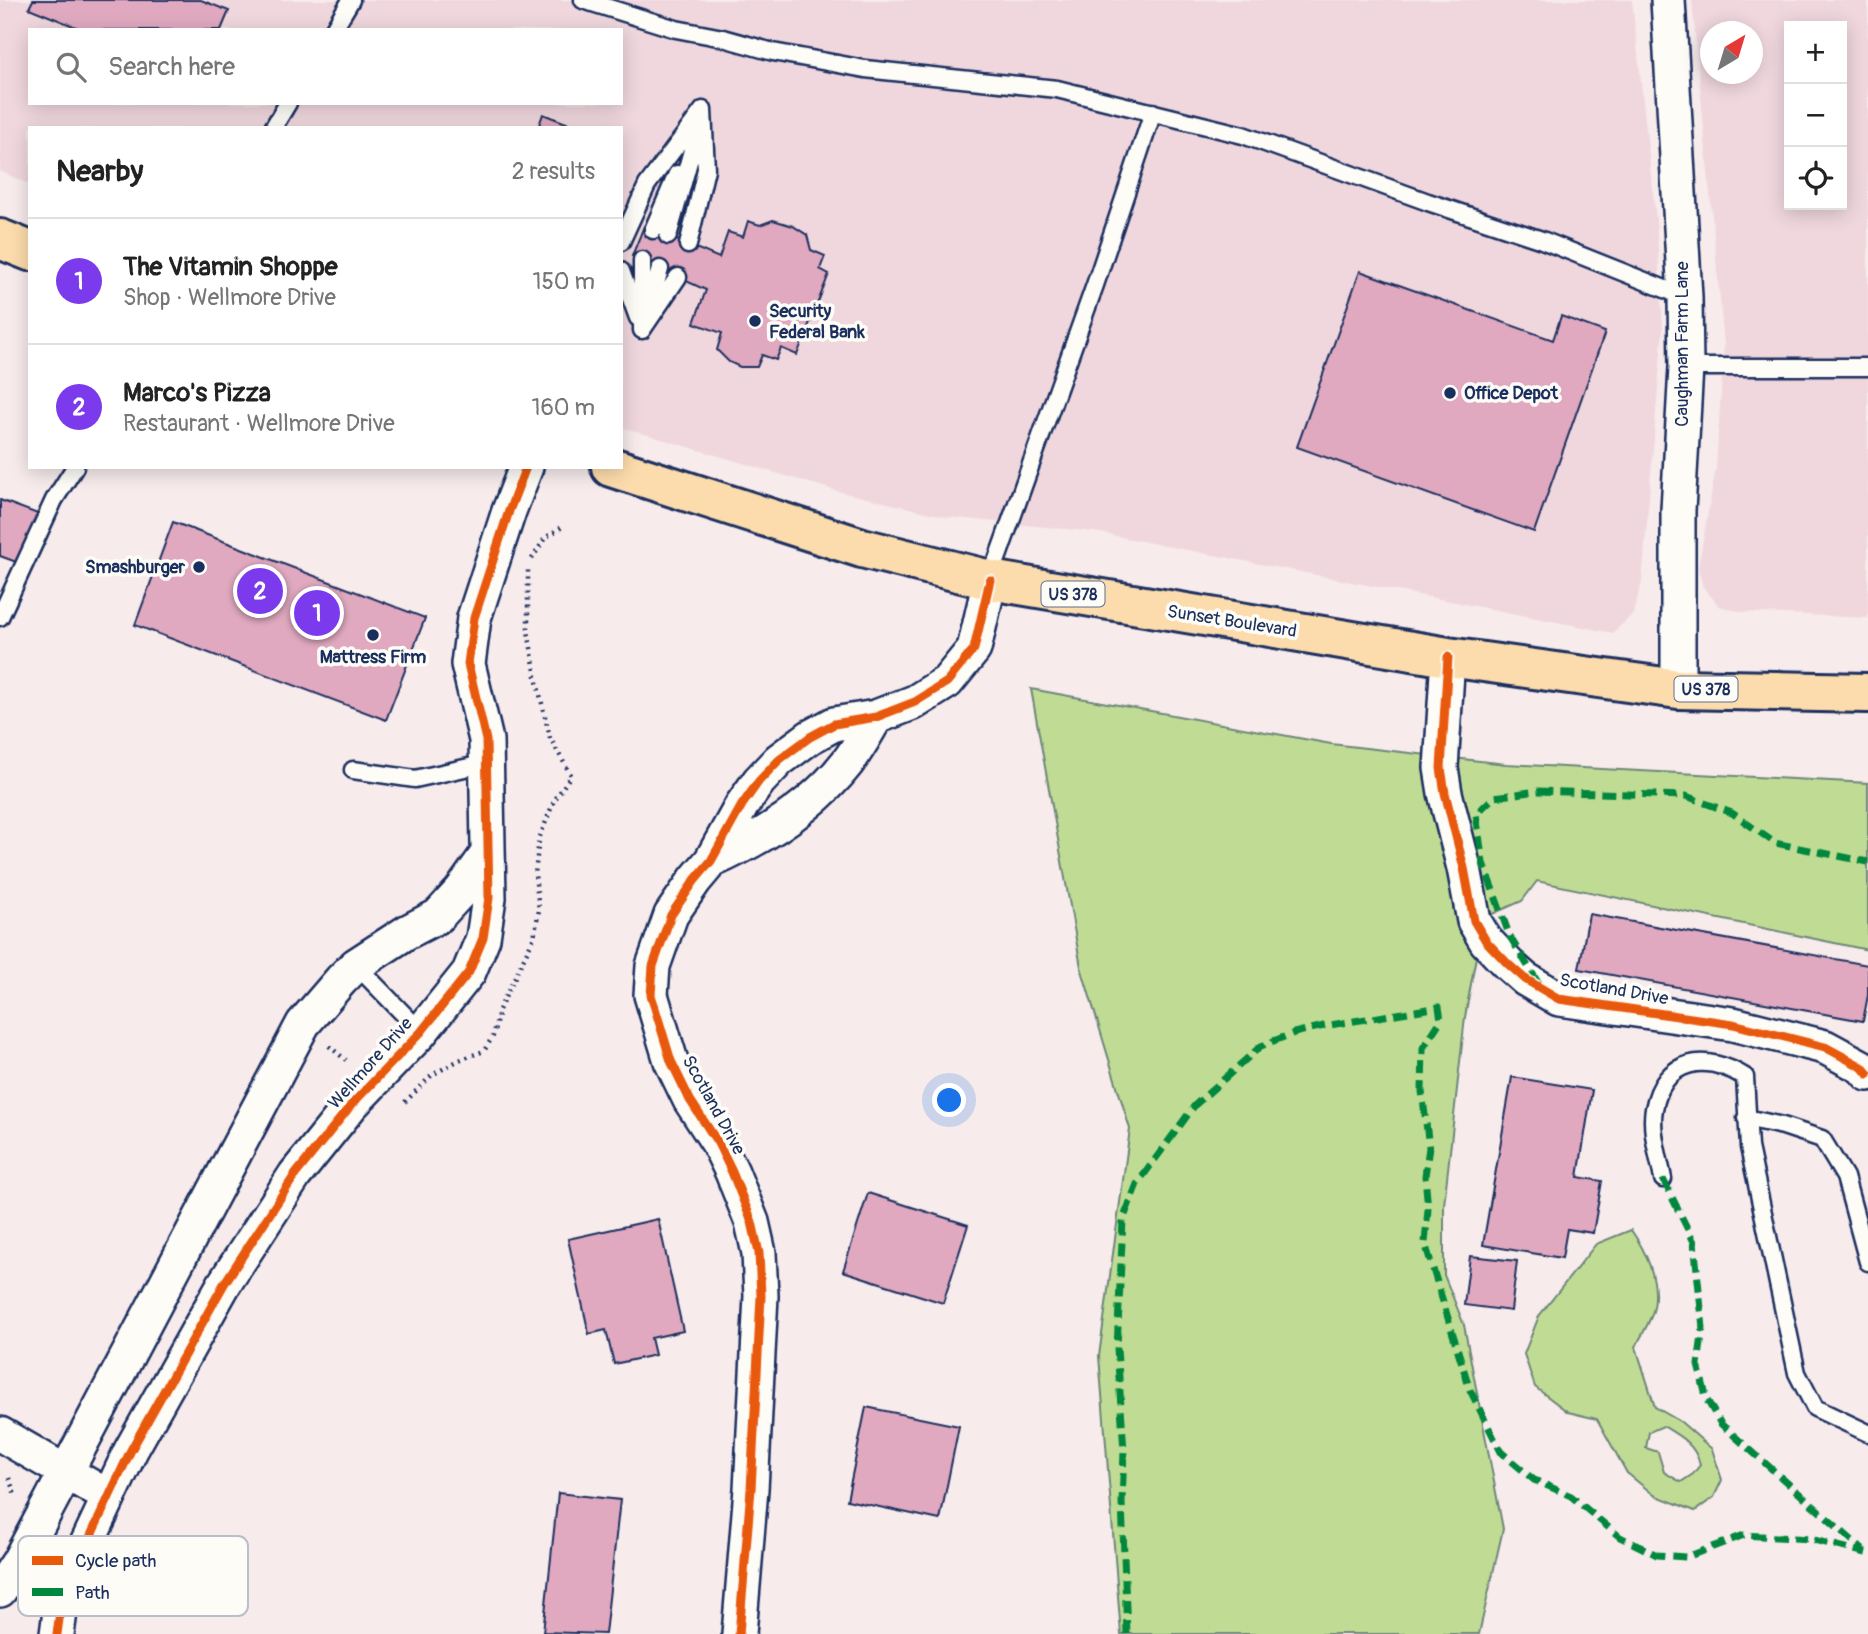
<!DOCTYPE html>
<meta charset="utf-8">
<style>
:root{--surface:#fff;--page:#f6f6f6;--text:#222;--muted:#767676;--line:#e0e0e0;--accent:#7c3aed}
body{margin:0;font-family:Pangolin,sans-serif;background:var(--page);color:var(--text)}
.controls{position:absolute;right:21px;top:21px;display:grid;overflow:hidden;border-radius:0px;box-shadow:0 4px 18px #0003}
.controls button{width:63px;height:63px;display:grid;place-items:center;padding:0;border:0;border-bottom:2px solid var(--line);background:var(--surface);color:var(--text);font:35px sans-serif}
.compass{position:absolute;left:1700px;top:21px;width:63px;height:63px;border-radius:50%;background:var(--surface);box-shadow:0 4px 18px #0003;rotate:38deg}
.you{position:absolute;left:950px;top:1101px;width:24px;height:24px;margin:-18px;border:5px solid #fff;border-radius:50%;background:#1a73e8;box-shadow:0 0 0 10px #1a73e833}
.badge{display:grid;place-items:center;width:46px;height:46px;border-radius:50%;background:var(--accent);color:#fff;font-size:23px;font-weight:700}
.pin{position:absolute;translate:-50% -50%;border:4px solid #fff;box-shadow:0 2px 7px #0006}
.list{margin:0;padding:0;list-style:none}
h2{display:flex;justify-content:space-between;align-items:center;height:91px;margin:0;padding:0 28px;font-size:30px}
h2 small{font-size:23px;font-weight:400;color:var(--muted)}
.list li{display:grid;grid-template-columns:46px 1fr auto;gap:21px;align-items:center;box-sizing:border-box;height:126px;padding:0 28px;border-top:2px solid var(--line)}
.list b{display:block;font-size:26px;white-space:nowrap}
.list p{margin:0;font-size:23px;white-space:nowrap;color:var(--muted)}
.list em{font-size:23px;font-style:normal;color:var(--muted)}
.icon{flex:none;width:38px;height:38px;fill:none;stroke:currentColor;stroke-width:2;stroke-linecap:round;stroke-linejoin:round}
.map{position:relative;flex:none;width:1868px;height:1634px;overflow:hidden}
.search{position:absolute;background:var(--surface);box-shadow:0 4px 18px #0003;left:28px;top:28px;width:595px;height:77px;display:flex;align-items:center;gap:18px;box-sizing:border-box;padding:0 24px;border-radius:0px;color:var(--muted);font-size:26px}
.panel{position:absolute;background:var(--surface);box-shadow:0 4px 18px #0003;left:28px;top:126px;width:595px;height:343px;border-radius:0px}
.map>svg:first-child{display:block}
</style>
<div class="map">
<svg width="1868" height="1634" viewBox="0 0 1868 1634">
<rect width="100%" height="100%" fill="#f7ebec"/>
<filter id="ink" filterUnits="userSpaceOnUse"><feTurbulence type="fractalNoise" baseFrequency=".0143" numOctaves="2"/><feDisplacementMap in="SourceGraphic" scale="14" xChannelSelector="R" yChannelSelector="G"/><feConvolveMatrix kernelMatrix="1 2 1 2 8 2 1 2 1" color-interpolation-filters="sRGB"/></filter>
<g filter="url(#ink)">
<path fill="#f0d7de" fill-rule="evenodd" d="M0,0h1632l24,220 7,108 -21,254 -9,32 -20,19 -518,-101 -148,-15 -110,-26 -216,-64v-299h-591v57l-30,-14zM30,30h591v73h-591z
M1692,0h176v618l-126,-6 -23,-6 -16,-19 -5,-19 18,-100 8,-124zM1789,26h53v179h-53zM1710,32h42v42h-42z"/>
<path fill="#c0dc94" stroke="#6e8679" stroke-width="2" fill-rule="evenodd" d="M1031,689l300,55 175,20 362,19v167l-331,-69 -15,20 -39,17 -18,99 -21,188v70l20,50 39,204 -24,105h-358l-22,-278 31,-227 -49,-162z
M1631,1230c15,21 28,50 23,77 -2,13 -13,28 -18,40l19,60 26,15 31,27 10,31 -8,17 -19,14 -41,-16 -27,-22 -30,-54 -29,-7 -33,-25 -11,-33 15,-38 57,-72zM1663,1426c17,10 33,19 37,39l-7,9 -12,8 -17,-10 -6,-20 -12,-4 3,-16z"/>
<path fill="#e0a9bf" stroke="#1b2f5e" stroke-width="2" d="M33,0h168l28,11 -8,19h-138l-54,-22z
M543,114l36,14h-41z
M773,220l20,6 14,9 4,15 14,6 -5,13 9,5 -32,81 -16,-7 -5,12 -14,-5 -5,12h-17l-11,-5 -12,-12 5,-17 -28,-10 12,-33 -74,-34 12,-30 75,32 9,-26 15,5 5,-16 12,4z
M1360,271l193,69 8,-24 44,16 -71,200 -237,-85z
M0,500l38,14 -19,49 -19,-7z
M173,522l252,96 -39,102 -251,-95z
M1589,914l279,51v30l-5,26 -284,-52z
M1512,1077l80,13 -14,87 24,4 -9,52 -26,-4 -5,29 -79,-13z
M868,1193l100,32 -25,78 -100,-32z
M658,1219l25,112 -32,7 4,17 -41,9 -8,-34 -17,4 -21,-95z
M1470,1256l47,5 -6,50 -47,-6z
M866,1407l93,19 -19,94 -93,-20z
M558,1493l62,7 -15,134 -62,-2z"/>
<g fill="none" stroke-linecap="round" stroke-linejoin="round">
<defs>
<path id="lane" d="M583,0l93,29 47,9 50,14 92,17 192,20 186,46 185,67 114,38 143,57
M333,30l18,-30
M273,128l15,-25
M653,230l24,-56
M668,236l32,-114
M621,242l26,-57 56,-75
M688,245l18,-76 -3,-59
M621,271l17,47
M648,311l12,-42
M642,330v-70
M642,330l36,-53
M1686,367h182
M990,579l105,-294 58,-173
M0,617l54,-117 21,-33
M353,770l62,9 72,-16
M356,965l65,67
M1746,1118l37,8 39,13 23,38 23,85
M1663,1179c-4,-22 -13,-49 -9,-70 10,-52 53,-56 91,-32l4,70 48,226 18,35 53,25"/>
<path id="street" d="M1668,0l17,297 1,70 -8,143v179
M1448,657l-7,111 4,25 19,75 10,53 12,20 22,23 17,15 34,20 174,25 92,23 37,20 6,7
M711,861c51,-23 101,-53 136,-98 11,-14 20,-31 29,-46
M0,1434l109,63
M0,1590l19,-29 284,-537 38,-44 15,-15 51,-33 31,-16 23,-25 27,-38
M57,1634l5,-37 47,-100 22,-47 93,-166 71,-109 57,-71 69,-72 48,-60 14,-34 6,-40 -3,-158 -18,-76 6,-46 35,-107 17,-44
M739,1634l12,-145 10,-193 -2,-43 -7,-31 -20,-50 -14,-29 -28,-43 -19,-39 -20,-66 2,-29 18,-51 24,-35 16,-19 31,-56 17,-24 20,-21 31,-23 24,-13 42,-7 39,-15 32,-20 27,-33 16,-69"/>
<path id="primary" d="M0,239l30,12
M611,467l251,81 128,32 458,77 230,32 190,4"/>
</defs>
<use href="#lane" stroke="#1b2f5e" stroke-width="21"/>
<use href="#street" stroke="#1b2f5e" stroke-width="38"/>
<use href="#primary" stroke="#1b2f5e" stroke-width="44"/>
<path stroke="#1b2f5e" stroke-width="4.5" stroke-dasharray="2 5" stroke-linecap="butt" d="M532,559l13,-21 17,-11
M329,1046l17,14
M405,1102l27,-27 27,-15 25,-9 9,-15 6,-26 35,-73 5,-27 -4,-36 4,-35 15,-38 17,-26 -21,-37 -13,-56 -9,-51v-61
M9,1478l5,14 -1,5"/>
<use href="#lane" stroke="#fdfcf7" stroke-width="16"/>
<use href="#street" stroke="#fdfcf7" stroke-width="33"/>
<use href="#primary" stroke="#fcdcac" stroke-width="38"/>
<path stroke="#00873e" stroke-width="7" stroke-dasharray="14 7" stroke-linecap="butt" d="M1539,984l-29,-47 -27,-74 -7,-49 18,-17 44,-6 148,5 46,17 43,30 93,19
M1663,1179l31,63 9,86 -5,37 9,35 14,24 142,126
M1127,1634l-5,-132 2,-51 -7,-103 6,-128 14,-36 58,-79 66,-59 33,-13 30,-7 115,-19 2,13 -18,28 -1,43 7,56 -4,29 3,33 -3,34 45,147 31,62 33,28 37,16 49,41 37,18 30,2 57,-22 66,4 56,14"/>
<defs>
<path id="cycleway" d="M1448,657l-7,111 4,25 19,75 10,53 12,20 22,23 17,15 34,20 174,25 92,23 37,20 6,7
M57,1634l5,-37 47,-100 22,-47 93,-166 71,-109 57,-71 69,-72 48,-60 14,-34 6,-40 -3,-158 -18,-76 6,-46 35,-107 17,-44
M739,1634l12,-145 10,-193 -2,-43 -7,-31 -20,-50 -14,-29 -28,-43 -19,-39 -20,-66 2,-29 18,-51 24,-35 16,-19 31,-56 17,-24 20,-21 31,-23 24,-13 42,-7 39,-15 32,-20 27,-33 16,-69"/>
</defs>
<use href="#cycleway" stroke="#fdfcf7" stroke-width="13"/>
<use href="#cycleway" stroke="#e8590c" stroke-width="9"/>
</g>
</g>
<g fill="#1b2f5e" stroke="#fdfcf7" stroke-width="2.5">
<circle cx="755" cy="321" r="7"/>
<circle cx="1450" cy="393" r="7"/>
<circle cx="199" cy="567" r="7"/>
<circle cx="373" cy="635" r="7"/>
</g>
<g text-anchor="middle" stroke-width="7" stroke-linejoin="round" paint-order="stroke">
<g fill="#fdfcf7" stroke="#5f6c8c" stroke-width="2">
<rect x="1041.5" y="581.5" width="63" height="25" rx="5"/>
<rect x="1674.5" y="676.5" width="63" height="25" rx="5"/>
</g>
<g font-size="16" font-weight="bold" fill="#1b2f5e">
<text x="1073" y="600">US 378</text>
<text x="1706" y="695">US 378</text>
</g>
<g font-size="18" font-weight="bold" fill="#1b2f5e" stroke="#fdfcf7" text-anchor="start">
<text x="769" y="317">Security<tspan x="769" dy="21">Federal Bank</tspan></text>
<text x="1464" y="399">Office Depot</text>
<text x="185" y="573" text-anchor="end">Smashburger</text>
<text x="373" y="663" text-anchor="middle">Mattress Firm</text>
</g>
<g font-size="18" fill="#1b2f5e" stroke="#fdfcf7">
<text transform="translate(1682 344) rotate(-90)" y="6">Caughman Farm Lane</text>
<text transform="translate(1232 621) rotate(9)" y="6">Sunset Boulevard</text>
<text transform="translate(1614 989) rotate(10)" y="6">Scotland Drive</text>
<text transform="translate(370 1063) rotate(-48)" y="6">Wellmore Drive</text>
<text transform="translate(714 1105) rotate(61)" y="6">Scotland Drive</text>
</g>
</g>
<rect x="18" y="1536" width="230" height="80" rx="10" fill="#fdfcf7" stroke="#b9bec9" stroke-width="2"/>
<rect x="32" y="1556" width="31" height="9" fill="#e8590c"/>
<rect x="32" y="1588" width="31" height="8" fill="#00873e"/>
<g font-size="19" fill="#1b2f5e">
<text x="75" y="1567">Cycle path</text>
<text x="75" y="1599">Path</text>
</g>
</svg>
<div class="controls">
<button>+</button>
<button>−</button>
<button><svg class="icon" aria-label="locate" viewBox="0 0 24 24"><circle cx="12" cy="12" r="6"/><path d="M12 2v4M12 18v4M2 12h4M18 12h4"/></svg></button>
</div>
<svg class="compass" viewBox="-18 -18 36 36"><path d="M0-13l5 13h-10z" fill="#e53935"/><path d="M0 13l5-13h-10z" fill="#767676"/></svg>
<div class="you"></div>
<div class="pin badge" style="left:317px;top:613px">1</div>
<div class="pin badge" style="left:260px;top:591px">2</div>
<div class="search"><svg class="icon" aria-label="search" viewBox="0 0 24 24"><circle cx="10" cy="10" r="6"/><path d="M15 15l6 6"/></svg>Search here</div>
<section class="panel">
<h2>Nearby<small>2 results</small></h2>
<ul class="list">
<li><span class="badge">1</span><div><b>The Vitamin Shoppe</b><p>Shop · Wellmore Drive</p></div><em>150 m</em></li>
<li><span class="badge">2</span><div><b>Marco's Pizza</b><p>Restaurant · Wellmore Drive</p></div><em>160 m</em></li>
</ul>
</section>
</div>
